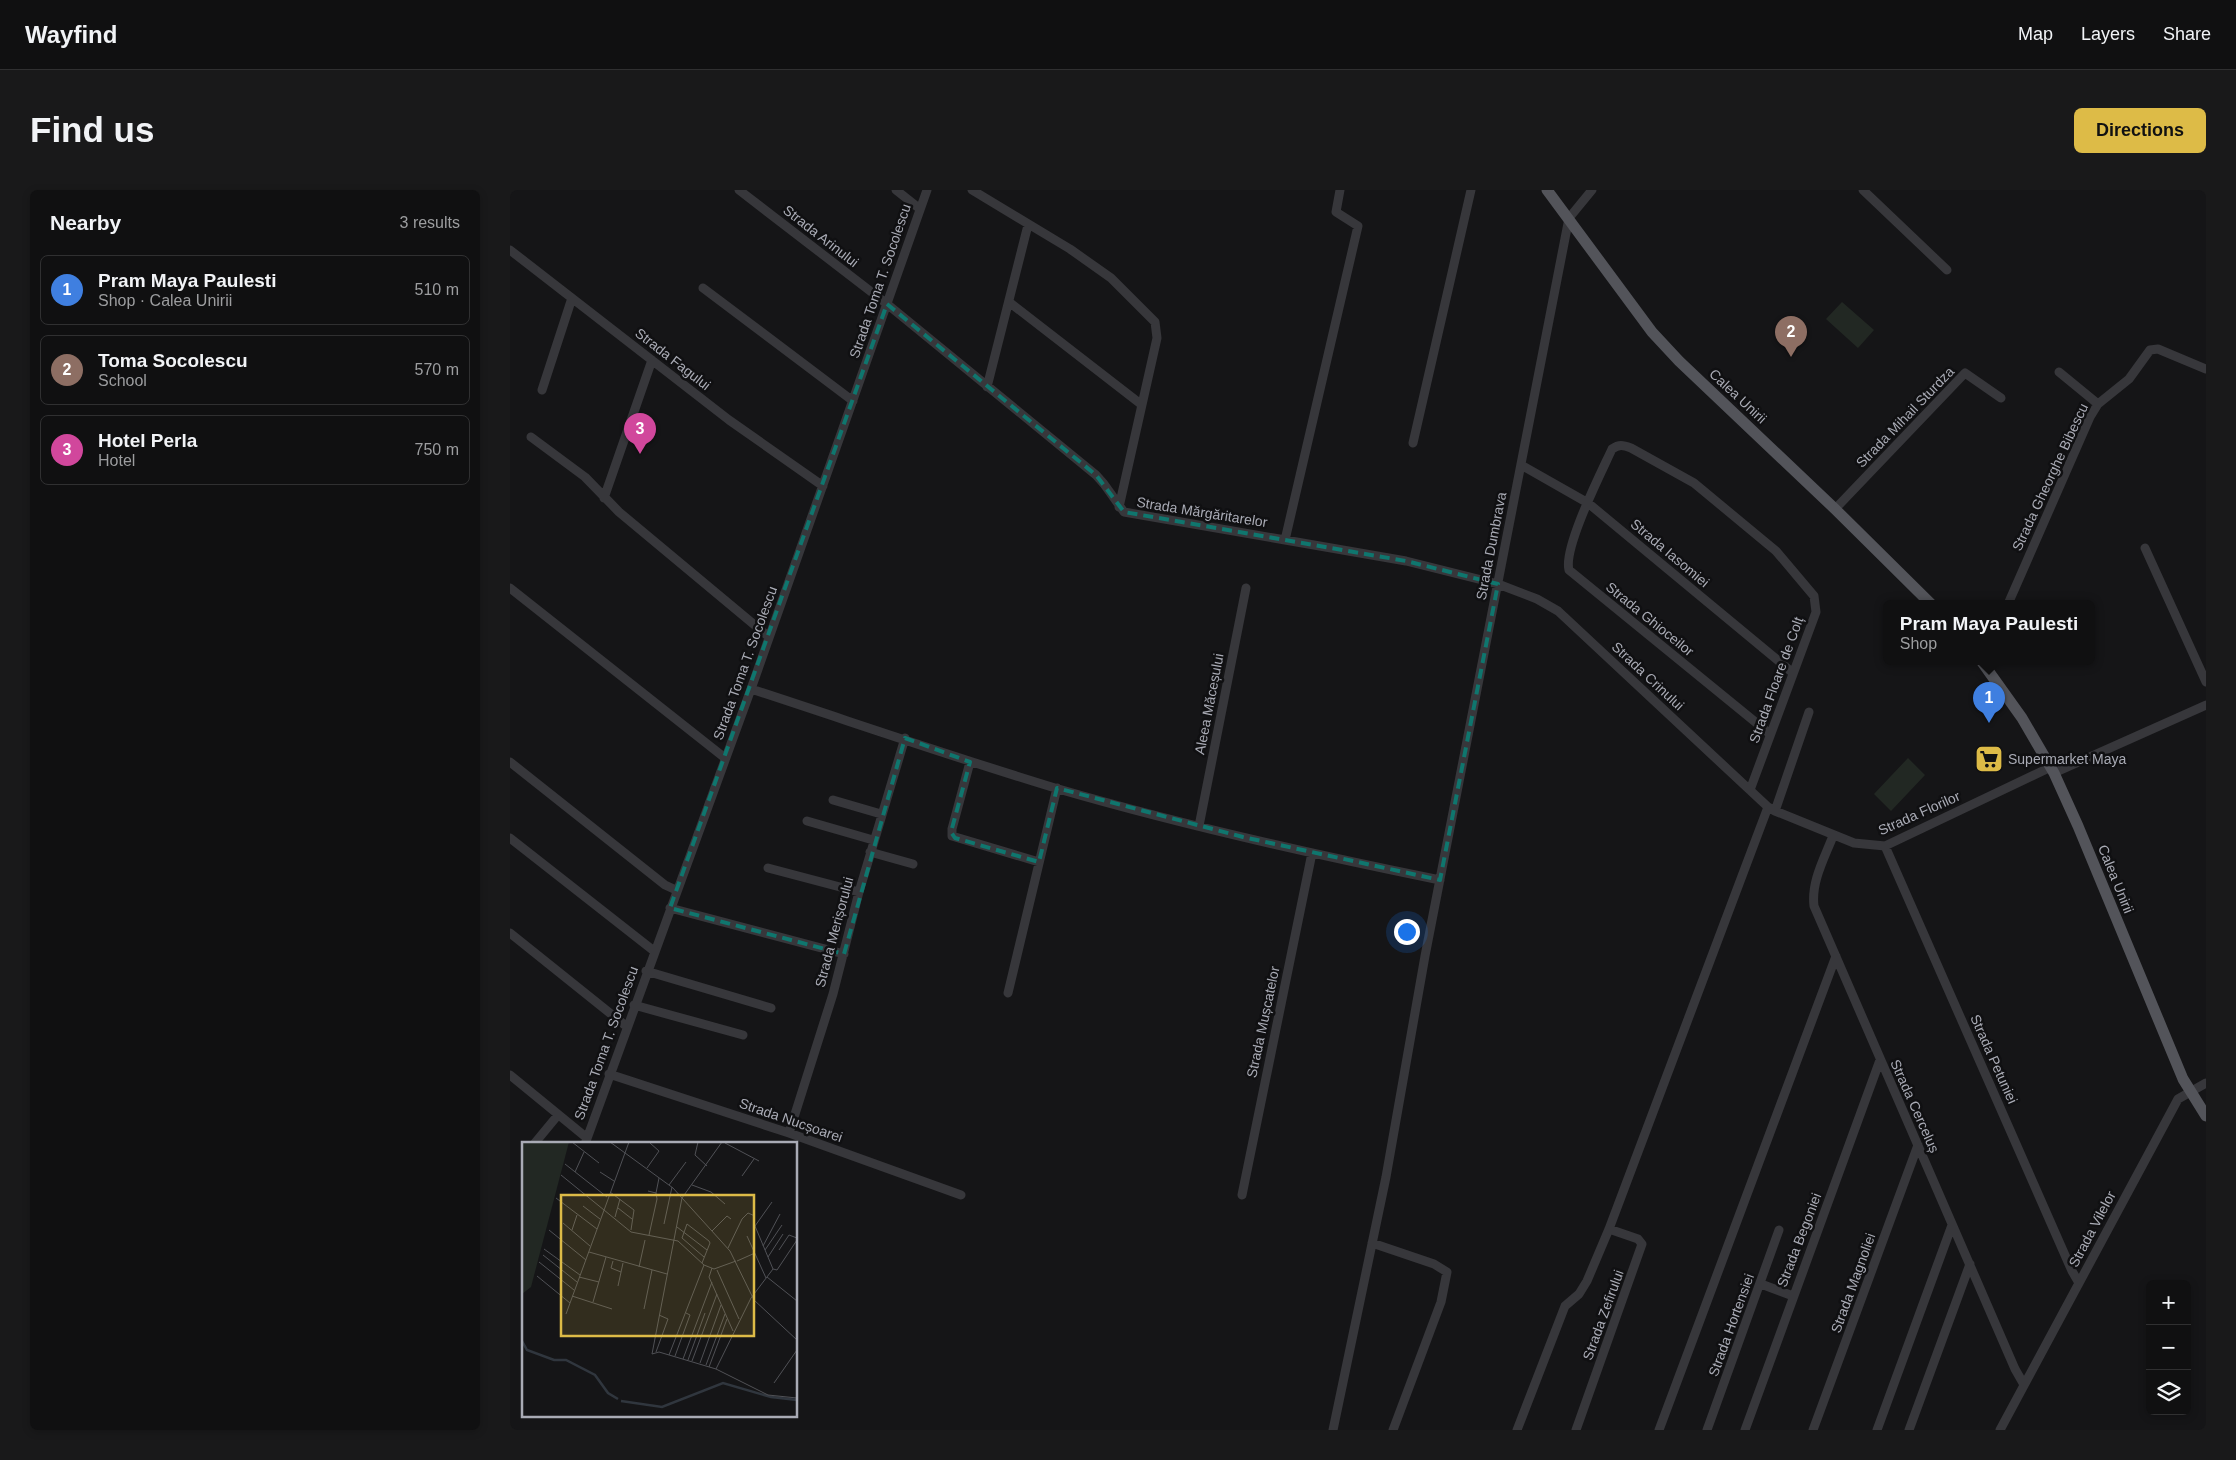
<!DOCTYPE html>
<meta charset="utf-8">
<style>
:root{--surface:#101011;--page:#19191a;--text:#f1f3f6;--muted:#9c9d9f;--line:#303031;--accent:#ddbb47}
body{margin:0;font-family:Arial,sans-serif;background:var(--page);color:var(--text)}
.controls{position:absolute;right:15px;bottom:15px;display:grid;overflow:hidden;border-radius:8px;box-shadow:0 2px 8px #0003}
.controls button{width:45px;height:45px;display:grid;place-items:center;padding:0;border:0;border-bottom:1px solid var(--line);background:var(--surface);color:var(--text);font:25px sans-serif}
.you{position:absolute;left:896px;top:741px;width:18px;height:18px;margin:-12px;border:4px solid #fff;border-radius:50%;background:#1a73e8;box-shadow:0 0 0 8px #1a73e833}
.badge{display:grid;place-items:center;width:32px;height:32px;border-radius:50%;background:var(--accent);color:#fff;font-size:16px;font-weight:700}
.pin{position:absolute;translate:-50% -41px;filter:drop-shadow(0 1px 2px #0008)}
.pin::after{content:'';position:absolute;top:26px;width:18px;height:15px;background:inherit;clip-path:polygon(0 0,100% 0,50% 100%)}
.popup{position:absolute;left:1373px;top:410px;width:212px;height:65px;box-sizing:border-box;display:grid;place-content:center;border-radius:8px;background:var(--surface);filter:drop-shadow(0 1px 4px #0005);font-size:16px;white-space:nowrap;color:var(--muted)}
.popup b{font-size:19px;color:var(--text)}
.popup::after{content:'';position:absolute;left:50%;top:100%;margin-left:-10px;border:10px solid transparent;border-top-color:var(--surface)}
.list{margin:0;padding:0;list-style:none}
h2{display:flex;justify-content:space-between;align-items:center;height:65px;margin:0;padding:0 20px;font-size:21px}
h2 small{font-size:16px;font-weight:400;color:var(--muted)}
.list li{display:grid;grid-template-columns:32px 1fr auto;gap:15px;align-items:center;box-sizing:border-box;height:70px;margin:0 10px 10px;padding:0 10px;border:1px solid var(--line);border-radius:8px}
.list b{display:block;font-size:19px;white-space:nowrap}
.list p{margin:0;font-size:16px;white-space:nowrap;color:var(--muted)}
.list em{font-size:16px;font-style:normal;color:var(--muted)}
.icon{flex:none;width:28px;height:28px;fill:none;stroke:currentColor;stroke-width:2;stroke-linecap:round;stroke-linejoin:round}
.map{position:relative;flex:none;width:1696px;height:1240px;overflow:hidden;border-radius:8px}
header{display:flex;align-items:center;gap:30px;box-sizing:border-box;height:70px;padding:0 25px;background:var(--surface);border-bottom:1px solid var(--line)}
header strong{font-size:24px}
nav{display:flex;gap:28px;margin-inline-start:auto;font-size:18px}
.intro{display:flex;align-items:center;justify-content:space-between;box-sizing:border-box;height:120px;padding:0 30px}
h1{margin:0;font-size:35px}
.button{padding:12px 22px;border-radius:8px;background:var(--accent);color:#111;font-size:18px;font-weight:700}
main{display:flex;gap:30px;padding:0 30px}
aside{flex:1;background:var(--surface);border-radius:8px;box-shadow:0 2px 8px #0003}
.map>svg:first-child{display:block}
</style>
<header>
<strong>Wayfind</strong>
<nav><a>Map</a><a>Layers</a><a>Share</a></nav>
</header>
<div class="intro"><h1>Find us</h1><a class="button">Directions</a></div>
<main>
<aside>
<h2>Nearby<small>3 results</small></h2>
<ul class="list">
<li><span class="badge" style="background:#3f7fe0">1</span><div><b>Pram Maya Paulesti</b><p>Shop · Calea Unirii</p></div><em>510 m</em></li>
<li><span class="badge" style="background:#8d6e63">2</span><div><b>Toma Socolescu</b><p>School</p></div><em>570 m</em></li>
<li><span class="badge" style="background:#d1479c">3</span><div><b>Hotel Perla</b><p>Hotel</p></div><em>750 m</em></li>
</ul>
</aside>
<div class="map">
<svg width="1696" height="1240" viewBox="0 0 1696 1240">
<rect width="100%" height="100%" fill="#151517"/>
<path fill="#222823" d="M1332,112l32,28 -16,18 -32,-29z
M1398,568l17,17 -34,36 -17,-17z"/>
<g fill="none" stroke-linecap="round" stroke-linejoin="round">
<path stroke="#37373b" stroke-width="9" d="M229,0l148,114 209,171 8,9 20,28 282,49 92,23 39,15 21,12 210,196 7,4 79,32 31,3 166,-79
M386,0l24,19
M462,0l98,59 41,29 44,44 2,16 -38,169
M1353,0l84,80
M0,60l219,170 94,66
M193,98l150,113
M499,112l133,103
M1549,182l39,32
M477,197l41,-162
M32,200l30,-92
M21,247l54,40 34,35 150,125
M903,253l58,-253
M1011,275l67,38 205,170
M94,308l48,-138
M1325,319l130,-136 36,25
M775,350l73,-314 -22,-14 4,-22
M1635,358l61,134
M0,398l215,170
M1498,414l82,-187 8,-13 31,-25 21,-29 8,-1 48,20
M241,499c101,33 202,68 304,99 127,37 256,66 385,92
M0,572l155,123 11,5
M460,572l-18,67v7l87,26
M1544,583l152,-68
M1240,600l66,-178 -2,-16 -38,-45 -82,-68 -63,-35c-8,-3 -12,-4 -19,1 -11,24 -49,99 -43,121l201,164
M323,610l48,14
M1265,621l34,-99
M297,631l66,19
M689,636l47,-238
M1323,646c-9,23 -22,46 -19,70l201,463 8,14
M0,648l144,113
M1375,656l187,425 7,12
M360,662l43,12
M258,678l91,24
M160,718l174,46
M0,743l116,93
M136,781l125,37
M498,803l49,-205
M124,815l109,30
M99,884l180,59 172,62
M0,885l77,63
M279,943l44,-139 26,-102 46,-154
M24,954l24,-29
M75,954l166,-455 176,-499
M732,1005l70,-342
M862,1053l62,21 13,8 -6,30 -48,128
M1251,1094l32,12
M823,1240l53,-253 39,-221 144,-738 23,-28
M1007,1240l48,-124 14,-12 8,-13 22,-52 159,-422
M1066,1240l66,-186 -4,-5 -29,-10
M1149,1240l177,-474
M1197,1240l72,-200
M1235,1240l135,-370
M1303,1240l105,-285
M1367,1240l75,-205
M1399,1240l61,-166
M1490,1240l178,-331 28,-16"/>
<path stroke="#53545a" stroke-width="11" d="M1037,0l105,142 27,29 156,148 96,95
M1472,472l40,56 32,55 24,53 105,253 23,37"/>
</g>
<path fill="none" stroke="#0f766e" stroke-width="4" stroke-dasharray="10 6" stroke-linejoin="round" d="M377,114l209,171 28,37 282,49 92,23 -58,296 -197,-43 -186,-49 -18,74 -84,-24 -4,-6 19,-70 -65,-24 -61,216 -174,-46z"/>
<defs>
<symbol id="supermarket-square" viewBox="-11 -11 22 22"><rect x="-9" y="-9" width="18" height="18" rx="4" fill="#ddbb47" stroke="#101012"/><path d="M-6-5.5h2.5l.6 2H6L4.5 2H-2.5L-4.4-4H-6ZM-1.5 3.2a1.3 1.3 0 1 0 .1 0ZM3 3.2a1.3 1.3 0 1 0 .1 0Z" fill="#111"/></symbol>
</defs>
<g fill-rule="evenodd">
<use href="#supermarket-square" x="1463" y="553" width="32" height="32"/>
</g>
<g text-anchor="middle" stroke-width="5" stroke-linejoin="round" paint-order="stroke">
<g font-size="14" fill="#a9abb5" stroke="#101012">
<text transform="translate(311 46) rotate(38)" y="5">Strada Arinului</text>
<text transform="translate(370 91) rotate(-71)" y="5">Strada Toma T. Socolescu</text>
<text transform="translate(163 169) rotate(38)" y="5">Strada Fagului</text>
<text transform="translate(1228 206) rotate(43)" y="5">Calea Unirii</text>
<text transform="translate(1395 227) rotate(-46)" y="5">Strada Mihail Sturdza</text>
<text transform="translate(1540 287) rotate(-65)" y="5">Strada Gheorghe Bibescu</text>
<text transform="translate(692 322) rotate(9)" y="5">Strada Mărgăritarelor</text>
<text transform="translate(981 356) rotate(-79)" y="5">Strada Dumbrava</text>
<text transform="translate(1160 363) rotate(40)" y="5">Strada Iasomiei</text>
<text transform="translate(1140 429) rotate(39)" y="5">Strada Ghioceilor</text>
<text transform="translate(235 473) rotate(-70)" y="5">Strada Toma T. Socolescu</text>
<text transform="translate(1138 486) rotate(43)" y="5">Strada Crinului</text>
<text transform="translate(1266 490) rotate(-70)" y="5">Strada Floare de Colț</text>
<text transform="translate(699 514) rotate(-79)" y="5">Aleea Măceșului</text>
<text transform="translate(1409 623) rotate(-24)" y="5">Strada Florilor</text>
<text transform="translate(1606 689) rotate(68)" y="5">Calea Unirii</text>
<text transform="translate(324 742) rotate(-75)" y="5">Strada Merișorului</text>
<text transform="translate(753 832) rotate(-78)" y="5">Strada Mușcatelor</text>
<text transform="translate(96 853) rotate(-70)" y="5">Strada Toma T. Socolescu</text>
<text transform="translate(1484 869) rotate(66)" y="5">Strada Petuniei</text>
<text transform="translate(1405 916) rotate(66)" y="5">Strada Cerceluș</text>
<text transform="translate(281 930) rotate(19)" y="5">Strada Nucșoarei</text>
<text transform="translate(1582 1039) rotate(-62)" y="5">Strada Vilelor</text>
<text transform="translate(1289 1050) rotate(-69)" y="5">Strada Begoniei</text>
<text transform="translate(1343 1093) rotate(-70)" y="5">Strada Magnoliei</text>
<text transform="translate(1093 1125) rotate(-70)" y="5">Strada Zefirului</text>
<text transform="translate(1221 1135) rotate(-70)" y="5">Strada Hortensiei</text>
</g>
<g font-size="14" fill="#a9abb5" stroke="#101012" text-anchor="start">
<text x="1498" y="574">Supermarket Maya</text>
</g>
</g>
<g transform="translate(12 952)">
<rect width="275" height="275" fill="#151517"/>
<path d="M0,0h47l-38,145 -9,7z" fill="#222823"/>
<path fill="none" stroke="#30363e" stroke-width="2.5" d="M0,199l5,9 27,10h12l29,15 13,18 10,6M99,259l41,6 61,-24 48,14 26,3"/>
<path fill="none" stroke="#505156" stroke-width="1" d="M50,0l27,21M88,0l63,46 57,63 24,49 43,40M176,0l-3,13 12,11M200,0l-40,56 -30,156 7,-2 57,17 52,26 29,3M203,1l34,18M43,22l42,33M125,26l12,-17 -9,-8M53,30l9,-20M78,30l14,9M39,33l70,57 47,9 26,24 10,4 22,-8M220,34l12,-17M147,43l17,-23M170,43l19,7 14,12M126,49l8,2 3,-15M88,50l24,18 -3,20M34,56l41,31M250,60l-17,24 18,43M61,64l17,13M96,66l14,11M93,75l5,-18M41,81l27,23M142,82l8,-37M155,85l30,23M27,88l37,30M50,88l5,-15M190,89l15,-15 4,3M127,93l8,-36 -1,-6M225,94l19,42M241,104l17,-32M206,106l14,-29 6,-6 7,3M22,107l36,26M243,108l17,-25M257,108l10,-15 8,3M67,110l78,22M21,113l34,27M246,115l15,-23M91,119l-2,7 10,4M215,119l18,-8M17,120l35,28M180,121l8,-20 -1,-2 -22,-17 -5,14 22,19M117,125l6,-27M190,126l-3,9 24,54M251,127l4,1 20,-30M195,128l22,49M15,134l33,27M57,135l20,5M245,135l30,24M96,144l5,-23M50,154l40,13M71,160l13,-45M122,167l8,-39M44,172l63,-172M134,210l12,-33 -9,-4M147,213l35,-90M153,214l15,-41 -4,-2M161,217l29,-77M166,218l17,-47M170,219l25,-67M178,221l21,-58M184,223l19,-51M187,225l18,-48M194,227l35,-71 22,-29M252,241l23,-33"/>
<path fill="#ddbb47" fill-opacity="0.15" stroke="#ddbb47" stroke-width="2.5" d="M39,53h193v141h-193z"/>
<rect width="275" height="275" fill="none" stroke="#a9abb5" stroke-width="2.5"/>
</g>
</svg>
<div class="controls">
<button>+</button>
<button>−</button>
<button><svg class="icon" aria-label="layers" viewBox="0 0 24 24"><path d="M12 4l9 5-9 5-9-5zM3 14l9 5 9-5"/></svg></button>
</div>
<div class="you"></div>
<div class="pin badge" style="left:1479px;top:533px;background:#3f7fe0">1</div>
<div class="popup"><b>Pram Maya Paulesti</b>Shop</div>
<div class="pin badge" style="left:1281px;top:167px;background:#8d6e63">2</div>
<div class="pin badge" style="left:130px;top:264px;background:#d1479c">3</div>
</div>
</main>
